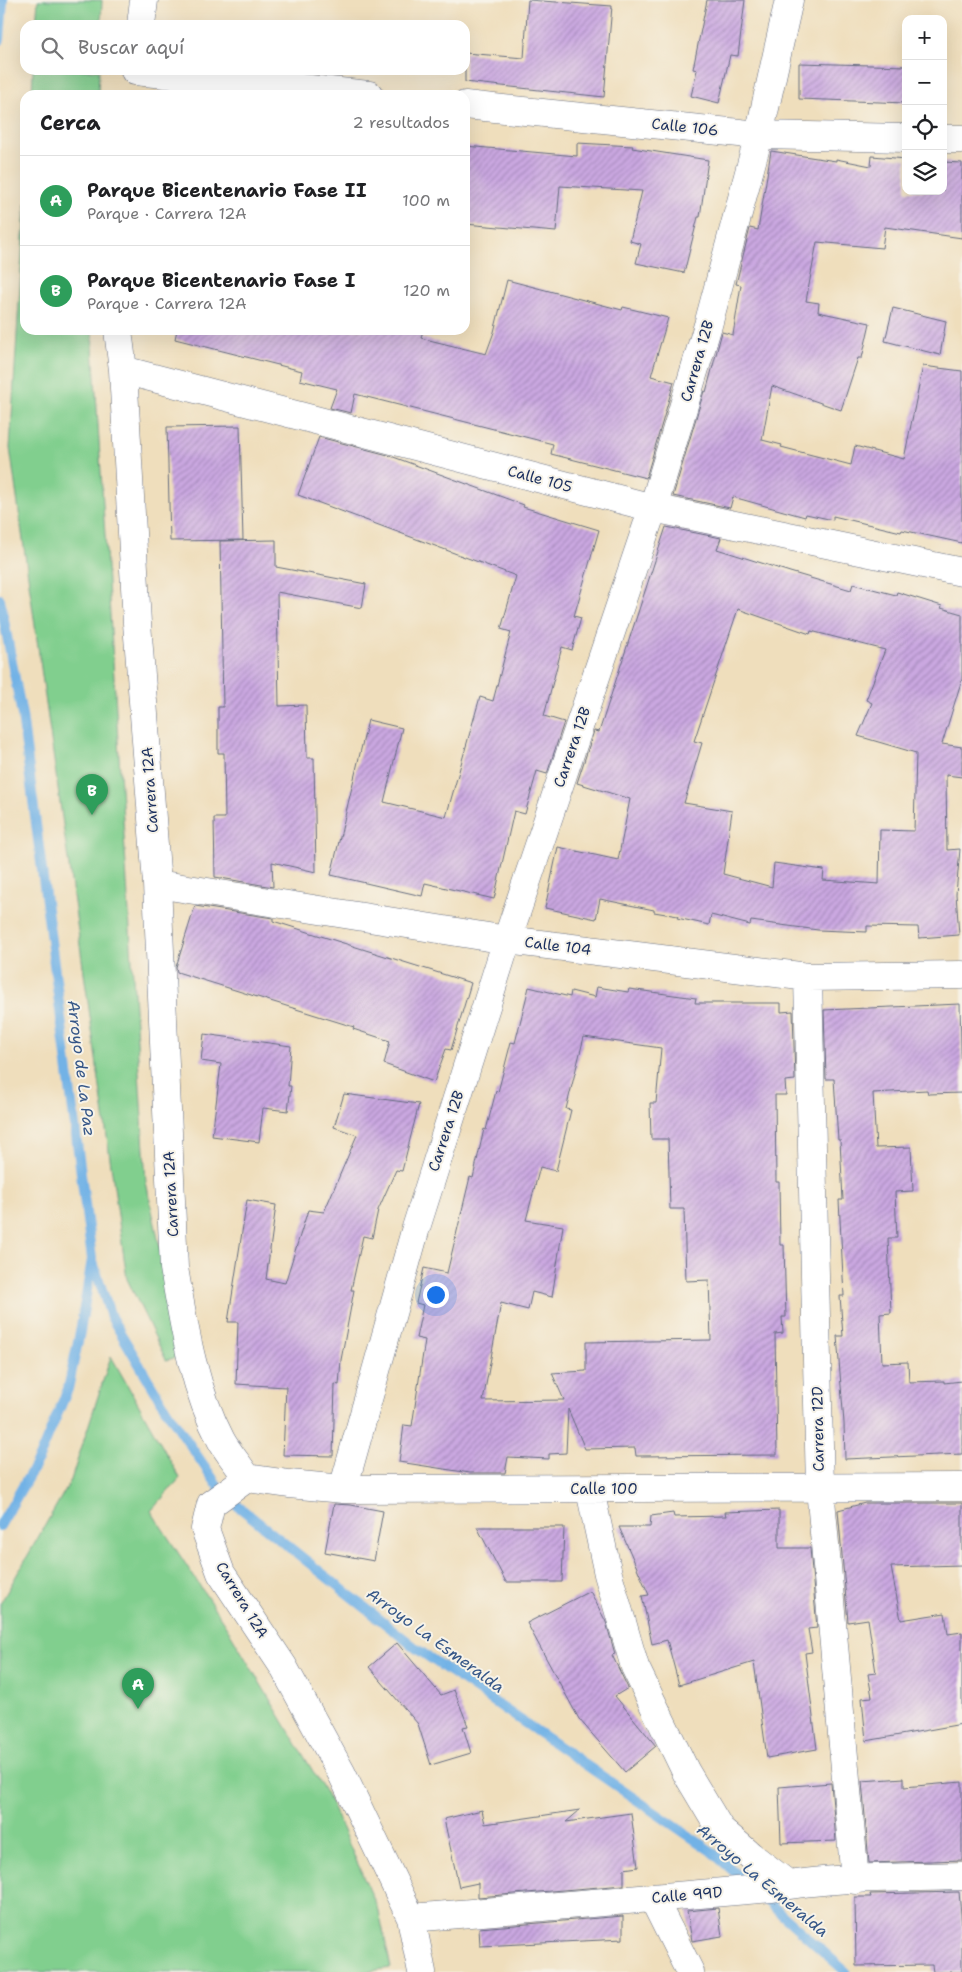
<!DOCTYPE html>
<html lang="es">
<meta charset="utf-8">
<style>
:root{--surface:#fff;--page:#f6f6f6;--text:#202124;--muted:#757577;--line:#e0e0e0;--accent:#111827}
body{margin:0;font-family:"Shantell Sans",sans-serif;background:var(--page);color:var(--text)}
.controls{position:absolute;right:15px;top:15px;display:grid;overflow:hidden;border-radius:10px;box-shadow:0 5px 20px #0002}
.controls button{width:45px;height:45px;display:grid;place-items:center;padding:0;border:0;border-bottom:1px solid var(--line);background:var(--surface);color:var(--text);font:25px sans-serif}
.you{position:absolute;left:435px;top:1294px;width:18px;height:18px;margin:-12px;border:4px solid #fff;border-radius:50%;background:#1a73e8;box-shadow:0 0 0 8px #1a73e833}
.badge{display:grid;place-items:center;width:32px;height:32px;border-radius:50%;background:var(--accent);color:#fff;font-size:16px;font-weight:700}
.pin{position:absolute;translate:-50% -41px;filter:drop-shadow(0 1px 2px #0008)}
.pin::after{content:'';position:absolute;top:26px;width:18px;height:15px;background:inherit;clip-path:polygon(0 0,100% 0,50% 100%)}
.list{margin:0;padding:0;list-style:none}
h2{display:flex;justify-content:space-between;align-items:center;height:65px;margin:0;padding:0 20px;font-size:21px}
h2 small{font-size:16px;font-weight:400;color:var(--muted)}
.list li{display:grid;grid-template-columns:32px 1fr auto;gap:15px;align-items:center;box-sizing:border-box;height:90px;padding:0 20px;border-top:1px solid var(--line)}
.list b{display:block;font-size:19px;white-space:nowrap}
.list p{margin:0;font-size:16px;white-space:nowrap;color:var(--muted)}
.list em{font-size:16px;font-style:normal;color:var(--muted)}
.icon{flex:none;width:28px;height:28px;fill:none;stroke:currentColor;stroke-width:2;stroke-linecap:round;stroke-linejoin:round}
.map{position:relative;flex:none;width:962px;height:1972px;overflow:hidden}
.search{position:absolute;background:var(--surface);box-shadow:0 5px 20px #0002;left:20px;top:20px;width:450px;height:55px;display:flex;align-items:center;gap:12px;box-sizing:border-box;padding:0 18px;border-radius:15px;color:var(--muted);font-size:19px}
.panel{position:absolute;background:var(--surface);box-shadow:0 5px 20px #0002;left:20px;top:90px;width:450px;height:245px;border-radius:15px}
.map>svg:first-child{display:block}
</style>
<div class="map">
<svg width="962" height="1972" viewBox="0 0 962 1972">
<defs>
<pattern id="building-hatch" width="6" height="6" patternUnits="userSpaceOnUse" patternTransform="scale(1.25)"><rect width="6" height="6" fill="#cba8e1"/><path d="M-1 1l2-2M0 6l6-6M5 7l2-2" fill="none" stroke="#a489ba"/></pattern>
</defs>
<rect width="100%" height="100%" fill="#f7f3e8"/>
<filter id="ink" filterUnits="userSpaceOnUse"><feTurbulence type="fractalNoise" baseFrequency=".02" numOctaves="2"/><feDisplacementMap in="SourceGraphic" scale="10" xChannelSelector="R" yChannelSelector="G"/><feConvolveMatrix kernelMatrix="1 2 1 2 8 2 1 2 1" color-interpolation-filters="sRGB"/></filter>
<filter id="wash" filterUnits="userSpaceOnUse"><feTurbulence type="fractalNoise" baseFrequency=".0096" numOctaves="4" result="noise"/><feDisplacementMap in="SourceGraphic" scale="20" xChannelSelector="R" yChannelSelector="G"/><feGaussianBlur stdDeviation="1.12" result="paint"/><feColorMatrix in="noise" values="0 0 0 0 0 0 0 0 0 0 0 0 0 0 0 0 0 1.4 0 .05"/><feComposite in="paint" operator="in"/></filter>
<g filter="url(#wash)">
<rect width="100%" height="100%" fill="#efdebc"/>
<path fill="#81cf8e" stroke="#4e7f76" d="M38,0h64l-1,25h-65z
M33,70h66l-1,25h-66z
M25,204v126h67l54,852 37,174 -17,4 -39,-81 -117,-831z
M111,1356l69,122 -29,33 75,115 100,167 53,118 12,57 -28,4h-363v-368l71,-124z"/>
<g fill="none" stroke-linecap="round" stroke-linejoin="round">
<path stroke="#72b2e6" stroke-width="10" d="M0,40l3,-40
M0,599l22,116 70,544 -12,73 -12,57 -29,69 -39,68
M92,1259l19,58 56,94 57,84 193,154 294,202 38,34
M759,1894l87,78"/>
</g>
<g id="blocks">
<path fill="url(#building-hatch)" fill-rule="evenodd" d="M528,0l84,6 -8,91 -139,-15v-29l59,5z
M707,0h38l-7,56 -8,-1 -11,48 -28,-7 6,-26 -4,-1z
M799,63l107,3v37l-107,-4z
M577,143l56,3 -1,2 76,12 -8,57h-2l-14,56 -48,-10 5,-19 -11,-3 12,-50 -82,-5 -4,46 -91,-8v-78l112,10z
M771,151l65,10v-2l35,7 1,-10 34,3v32h37v-29l19,1v75l-77,-11 -3,21 -65,-6 -11,59 13,2 -1,9 52,11 -8,35h-4l-17,52 -69,-24 -10,54 20,5 -1,2 70,18 4,-19 49,13 19,-93 39,5v172l-60,-13 -1,2 -68,-16v4l-27,-6 -1,3 -72,-20 -3,11 -57,-12 31,-105 2,1 16,-60 11,3 8,-50 -5,-1 14,-56 8,2z
M507,280l115,30 1,-3 45,11 -17,58 23,6 -28,96 -95,-24 2,-10 -198,-50 -4,19 -21,-5 7,-19 -37,-9 2,-9 -127,-32 2,-9h246l-2,8 65,16 8,-22z
M893,308l53,13 -6,34 -55,-14z
M240,426l3,114 -73,1 -3,-114z
M319,437l69,18 136,50 -1,2 76,23 -25,86 7,2 -9,32 -10,-3 -18,69 20,6 -17,52 -10,-3 -12,43 -11,-3 -20,88 -69,-16 -3,13 -91,-21 37,-155 34,8 -18,74 62,15 34,-120 13,4 18,-69 -10,-3 15,-53 -218,-81z
M666,527l55,11 -4,11 73,23 61,18 2,-6 43,11 1,-3 45,14 -1,2 21,6v65l-20,65 20,3v30l-16,-2 1,75 13,-1 -4,45 3,41 -40,3 -1,-11 -51,-1v6l-49,-2 -67,-9 -1,4 -39,-10 -2,10 -32,-7 1,-2 -24,-4v-2l-54,-11 -4,20 -51,-11 13,-61 60,13 12,-61 -53,-16 17,-52 5,1zM738,609l72,25 1,-3 74,19 -19,50 6,3 -14,33 58,17 -2,78 -34,-1 -1,54 -56,-4 1,-10 -50,-7 -2,24 -49,-13 9,-63 -48,-8 18,-60 -8,-2z
M276,540v27l90,17 -4,24 -85,-16 2,114 27,-1 1,53h7l2,114 -44,-10 1,25 -58,-10 -1,-59h11l-1,-65h-6v-46h5l-3,-166z
M195,906l78,12v3l198,62 -20,67 -5,-1 -12,33 -50,-18 6,-23 -37,-12 1,-2 -177,-55 -1,-5z
M529,987l41,10 1,-6 24,6 2,-10 31,5 1,-3 67,9 -1,5h86v9l12,-1 2,69 -10,1 1,14h-11l1,87h3l1,63h4l2,72h-4l1,16 -8,1 2,121 -141,1 -1,-8 -50,1 -17,-40 -2,44 -17,1v5l-41,-2 -3,16h-35l-71,-11 5,-37 8,1 13,-86 -9,-2 7,-33 -7,-2 8,-35 23,5 23,-96 3,1 11,-49 2,1 10,-39 2,1 13,-50 4,1zM584,1037l77,11 -5,55h-6l1,36h17l2,70h14l2,72 23,-1 2,60 -125,2v29l-34,2 12,27 -81,1 18,-98 27,7 4,-18 20,5 11,-71 -37,-6 14,-53 16,4 15,-61 -5,-1z
M960,1004l2,89 -34,1 -1,-4 -54,3 3,55 35,-1 2,44 -18,1 2,46h-9l3,75 -11,1 2,49 26,-1 1,20 35,-1v2l18,-2v73l-117,5 -1,-36 -7,-87h6l-3,-40h4l-5,-96h4l-3,-60h-2l-4,-61h-8l-2,-69z
M204,1034l87,12 -3,40h3l-3,25 -25,-3 -4,34 -47,-6 9,-72 -20,-3z
M344,1094l75,10 -17,67 -6,-1 -18,40 -6,28 -9,-2 -12,54h3l-13,70 -2,25 -4,-1 -2,72 -50,-1 3,-68 -50,-3 2,-62h-10l19,-122 29,5 -10,74 19,4 23,-73 16,2 33,-77 -23,-8z
M865,1503h97v62l-71,2 10,53 44,-7 3,21 14,-2v92l-96,17 -4,-43 10,-1 -4,-23 8,-1 -8,-54 -20,3 -10,-112z
M334,1504l17,1 32,6 -9,50 -49,-9z
M779,1510v38h31l7,80 -9,1 4,23 -7,1 12,96 -50,9 -13,-96 -75,23 -12,-45 -15,4 -10,-48 7,-1 -30,-68h31l1,-11 22,-3 1,4 52,-1 -1,-4z
M477,1527h87l-2,55h-56z
M590,1591l16,31 9,32 -3,1 16,33 -13,8 41,50 -31,26 -46,-53 -52,-96z
M397,1643l44,52 13,-5 14,36 -5,1 8,26 -40,12 -13,-41 -49,-57z
M904,1778v9l58,-5v78l-93,3 -7,-82z
M831,1783l5,58 -55,2 -2,-56z
M482,1810l3,14 95,-14 -14,12 65,-9 7,54 -14,2v16l-146,12v-14l-19,4 -15,-68z
M959,1892l3,33v47h-29l-1,-7 -76,1 -1,-69h16l-1,-3z
M718,1908l4,28 -30,5 -5,-30z
M623,1916v23l-143,7 -1,-18z"/>
</g>
</g>
<g filter="url(#ink)">
<use href="#blocks" fill-opacity="0" stroke="#656c7f" stroke-width="1"/>
<g fill="none" stroke-linecap="round" stroke-linejoin="round">
<defs>
<path id="minor" d="M141,25l3,-25
M135,71l234,24
M465,105l294,30 147,3
M943,139h19
M118,330l5,40 14,253 20,261 17,384c10,58 19,119 47,172 7,13 18,25 26,38
M123,370l530,138 309,64
M157,884l350,56 301,37 154,-2
M808,977l12,511 35,392
M247,1478l42,6 54,5 619,-2
M247,1478l-36,26 -6,25 16,44 62,93 59,108 69,144 11,54
M343,1489l72,-258 92,-291 146,-432 55,-183 51,-190 30,-135
M590,1490l18,84 27,93 51,105 34,57 31,27 38,29
M653,1898l37,74
M411,1918l361,-30c62,-12 127,-10 190,-12"/>
</defs>
<use href="#minor" stroke="#656c7f" stroke-width="29"/>
<use href="#minor" stroke="#fff" stroke-width="28"/>
</g>
</g>
<g text-anchor="middle" stroke-width="4" stroke-linejoin="round" paint-order="stroke">
<g font-size="15" fill="#1b2f5e" stroke="#f7f3e8">
<text transform="translate(685 127) rotate(6)" y="5">Calle 106</text>
<text transform="translate(697 361) rotate(-74)" y="5">Carrera 12B</text>
<text transform="translate(540 479) rotate(15)" y="5">Calle 105</text>
<text transform="translate(572 747) rotate(-71)" y="5">Carrera 12B</text>
<text transform="translate(150 790) rotate(-94)" y="5">Carrera 12A</text>
<text transform="translate(558 946) rotate(7)" y="5">Calle 104</text>
<text transform="translate(446 1131) rotate(-72)" y="5">Carrera 12B</text>
<text transform="translate(171 1194) rotate(-93)" y="5">Carrera 12A</text>
<text transform="translate(818 1429) rotate(-91)" y="5">Carrera 12D</text>
<text x="604" y="1494">Calle 100</text>
<text transform="translate(242 1600) rotate(59)" y="5">Carrera 12A</text>
<text transform="translate(687 1895) rotate(-5)" y="5">Calle 99D</text>
</g>
<g font-size="16" font-style="italic" fill="#355687" stroke="#f7f3e8">
<text transform="translate(82 1068) rotate(83)" y="6">Arroyo de La Paz</text>
<text transform="translate(436 1640) rotate(36)" y="6">Arroyo La Esmeralda</text>
<text transform="translate(763 1880) rotate(40)" y="6">Arroyo La Esmeralda</text>
</g>
</g>
</svg>
<div class="controls">
<button>+</button>
<button>−</button>
<button><svg class="icon" aria-label="locate" viewBox="0 0 24 24"><circle cx="12" cy="12" r="6"/><path d="M12 2v4M12 18v4M2 12h4M18 12h4"/></svg></button>
<button><svg class="icon" aria-label="layers" viewBox="0 0 24 24"><path d="M12 4l9 5-9 5-9-5zM3 14l9 5 9-5"/></svg></button>
</div>
<div class="you"></div>
<div class="pin badge" style="left:138px;top:1709px;background:#2e9e5b">A</div>
<div class="pin badge" style="left:92px;top:815px;background:#2e9e5b">B</div>
<div class="search"><svg class="icon" aria-label="search" viewBox="0 0 24 24"><circle cx="10" cy="10" r="6"/><path d="M15 15l6 6"/></svg>Buscar aquí</div>
<section class="panel">
<h2>Cerca<small>2 resultados</small></h2>
<ul class="list">
<li><span class="badge" style="background:#2e9e5b">A</span><div><b>Parque Bicentenario Fase II</b><p>Parque · Carrera 12A</p></div><em>100 m</em></li>
<li><span class="badge" style="background:#2e9e5b">B</span><div><b>Parque Bicentenario Fase I</b><p>Parque · Carrera 12A</p></div><em>120 m</em></li>
</ul>
</section>
</div>
